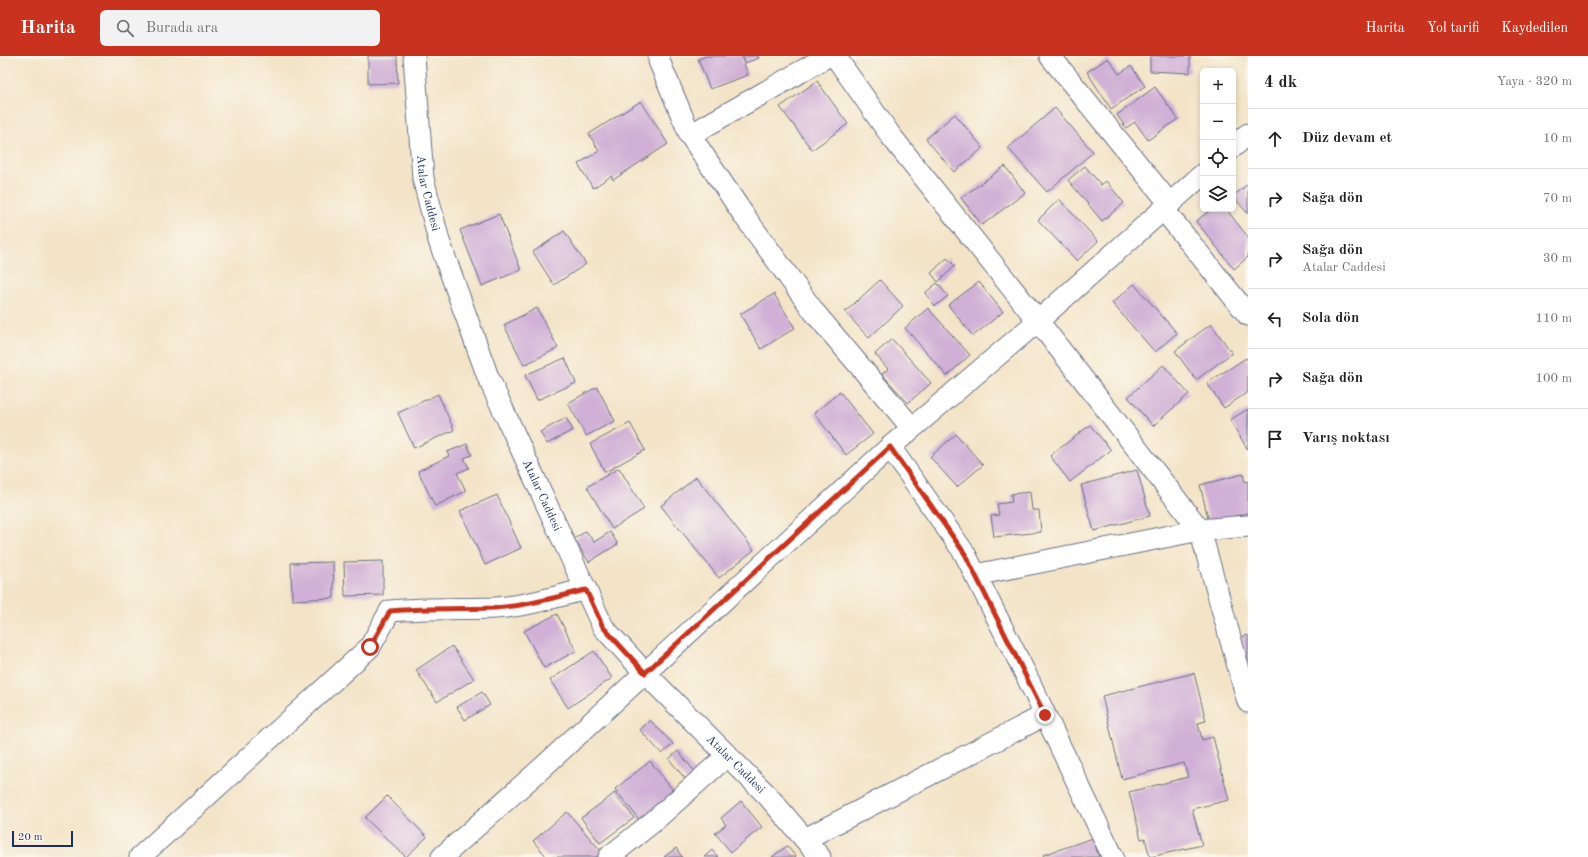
<!DOCTYPE html>
<html lang="tr">
<meta charset="utf-8">
<style>
:root{--surface:#fff;--page:#f2f2f2;--text:#222;--muted:#767676;--line:#e0e0e0;--accent:#c8321e}
body{margin:0;font-family:"Old Standard TT",serif;background:var(--page);color:var(--text)}
.controls{position:absolute;right:12px;top:12px;display:grid;overflow:hidden;border-radius:6px;box-shadow:0 2px 6px #0003}
.controls button{width:36px;height:36px;display:grid;place-items:center;padding:0;border:0;border-bottom:1px solid var(--line);background:var(--surface);color:var(--text);font:20px sans-serif}
.scale{position:absolute;left:12px;bottom:10px;width:61px;box-sizing:border-box;padding-left:4px;border:2px solid #1b2f5e;border-top:0;font-size:11px;line-height:14px;white-space:nowrap;color:#1b2f5e;-webkit-text-stroke:3px #fbf7ec;paint-order:stroke}
.stop{position:absolute;width:12px;height:12px;margin:-9px;border:3px solid #c8321e;border-radius:50%;background:#fff}
.stop.end{background:#c8321e;border-color:#fff;box-shadow:0 1px 4px #0008}
.list{margin:0;padding:0;list-style:none}
h2{display:flex;justify-content:space-between;align-items:center;height:52px;margin:0;padding:0 16px;font-size:17px}
h2 small{font-size:13px;font-weight:400;color:var(--muted)}
.list li{display:grid;grid-template-columns:26px 1fr auto;gap:12px;align-items:center;box-sizing:border-box;height:60px;padding:0 16px;border-top:1px solid var(--line)}
.list b{display:block;font-size:15px;white-space:nowrap}
.list p{margin:0;font-size:13px;white-space:nowrap;color:var(--muted)}
.list em{font-size:13px;font-style:normal;color:var(--muted)}
.icon{flex:none;width:22px;height:22px;fill:none;stroke:currentColor;stroke-width:2;stroke-linecap:round;stroke-linejoin:round}
.map{position:relative;flex:none;width:1248px;height:801px;overflow:hidden}
header{display:flex;align-items:center;gap:24px;box-sizing:border-box;height:56px;padding:0 20px;background:var(--accent);color:#fff}
header strong{font-size:19px}
nav{display:flex;gap:22px;margin-inline-start:auto;font-size:14px}
.search{width:280px;height:36px;background:var(--page);display:flex;align-items:center;gap:10px;box-sizing:border-box;padding:0 14px;border-radius:6px;color:var(--muted);font-size:15px}
main{display:flex}
aside{flex:1;background:var(--surface)}
.map>svg:first-child{display:block}
</style>
<header>
<strong>Harita</strong>
<div class="search"><svg class="icon" aria-label="search" viewBox="0 0 24 24"><circle cx="10" cy="10" r="6"/><path d="M15 15l6 6"/></svg>Burada ara</div>
<nav><a>Harita</a><a>Yol tarifi</a><a>Kaydedilen</a></nav>
</header>
<main>
<div class="map">
<svg width="1248" height="801" viewBox="0 0 1248 801">
<rect width="100%" height="100%" fill="#fbf7ec"/>
<filter id="ink" filterUnits="userSpaceOnUse"><feTurbulence type="fractalNoise" baseFrequency=".025" numOctaves="2"/><feDisplacementMap in="SourceGraphic" scale="8" xChannelSelector="R" yChannelSelector="G"/><feConvolveMatrix kernelMatrix="1 2 1 2 8 2 1 2 1" color-interpolation-filters="sRGB"/></filter>
<filter id="wash" filterUnits="userSpaceOnUse"><feTurbulence type="fractalNoise" baseFrequency=".012" numOctaves="4" result="noise"/><feDisplacementMap in="SourceGraphic" scale="16" xChannelSelector="R" yChannelSelector="G"/><feGaussianBlur stdDeviation="0.9" result="paint"/><feColorMatrix in="noise" values="0 0 0 0 0 0 0 0 0 0 0 0 0 0 0 0 0 1.4 0 .05"/><feComposite in="paint" operator="in"/></filter>
<g filter="url(#wash)">
<rect width="100%" height="100%" fill="#f3e4c8"/>
<g id="blocks">
<path fill="#d0b0d6" d="M368,0h29l1,27 -30,1z
M706,0h35l7,19 -38,14 -12,-30z
M743,0h15l1,2 -14,5z
M1150,0h40v17l-40,-2z
M1108,2l11,16 12,-8 14,20 -34,23 -24,-37z
M817,25l31,43 -36,26 -32,-43z
M1155,31l23,32 -30,21 -13,-18 -9,6 -9,-13z
M641,45l27,43 -55,36 -2,-4 -18,12 -15,-24 21,-13 -10,-17z
M1055,52l38,44 -46,40 -39,-44z
M955,58l28,34 -29,24 -28,-33z
M1005,110l20,27 -43,32 -21,-27z
M1085,110l16,19 5,-4 18,22 -22,18 -34,-41z
M1248,128v30l-15,-18z
M1059,143l39,42 -21,20 -39,-41z
M1212,153h14l22,28v20l-14,12 -38,-48z
M499,158l22,56 -39,16 -22,-56z
M564,175l22,33 -32,21 -21,-33z
M947,202l8,8 -17,16 -7,-9z
M880,224l23,26 -34,32 -24,-26z
M979,226l24,30 -30,24 -25,-31z
M937,227l11,13 -13,10 -10,-13z
M1134,228l43,49 -22,19 -43,-49z
M774,238l21,34 -34,21 -21,-35z
M537,252l21,40 -34,17 -20,-40z
M928,252l42,47 -23,21 -42,-48z
M1211,268l21,29 -36,27 -21,-29z
M892,283l39,44 -23,20 -26,-29 6,-5 -13,-15z
M565,302l11,25 -39,17 -12,-25z
M1246,302l2,3v31l-24,16 -17,-25z
M1163,309l26,29 -36,32 -25,-29z
M597,331l18,34 -29,15 -18,-33z
M840,336l33,42 -27,21 -32,-42z
M438,338l16,36 -40,18 -16,-35z
M1248,353v41l-18,-30z
M566,362l7,12 -26,14 -7,-12z
M630,367l15,27 -40,22 -15,-28z
M1090,369l21,25 -41,32 -20,-26z
M956,378l27,31 -26,22 -27,-30z
M467,388l5,11 -8,3 5,10 -12,5 9,18 -31,15 -17,-35 31,-15 -2,-4z
M619,412l25,41 -32,20 -25,-42z
M1137,414l13,46 -56,15 -13,-46z
M1243,418l2,8 3,-1v32l-39,9 -9,-37z
M696,421l58,73 -35,28 -58,-72z
M1030,436l2,18h7l2,22 -47,5 -3,-21 8,-1 -2,-11 15,-2 -1,-8z
M497,439l24,53 -36,17 -25,-54z
M586,475l8,11 16,-10 8,12 -29,18 -15,-23z
M383,505v34l-38,1 -1,-34z
M333,506l1,36 -42,2 -1,-37z
M557,558l19,37 -32,17 -20,-37z
M1248,579v30h-1l-6,-28z
M452,590l22,33 -37,23 -21,-32z
M594,595l18,27 -44,30 -18,-28z
M1194,617l12,48 -8,2 4,17 11,-3 16,63 -37,9 10,36 -52,12 -5,-19 -4,1 -12,-47 59,-15 -4,-14 -62,16 -20,-83z
M482,636l8,13 -25,15 -8,-13z
M650,664l23,24 -11,10 -22,-24z
M678,695l18,22 -9,8 -18,-22z
M650,705l26,33 -35,28 -26,-33z
M615,737l19,25 -34,25 -19,-25z
M387,740l40,41 -21,20 -41,-39z
M741,745l21,26 -31,25 -16,-19 11,-8 -5,-7z
M567,756l35,40 -6,5h-49l-14,-16z
M1093,782l6,19h-55l-1,-2z
M787,790l9,11h-24z
M676,792l6,9h-18z
M712,794l6,7h-14z"/>
</g>
</g>
<g filter="url(#ink)">
<use href="#blocks" fill-opacity="0" stroke="#676e83" stroke-width="1"/>
<g fill="none" stroke-linecap="round" stroke-linejoin="round">
<defs>
<g id="minor">
<path id="s1" d="M414,0l9,122 16,63 49,136 115,250 42,46 122,122 53,62"/>
<path d="M659,0v5l31,74 55,82 70,96 97,115"/>
<path d="M835,0l56,80 147,185 162,209 48,172"/>
<path d="M1050,0l120,148"/>
<path d="M690,79l138,-79"/>
<path d="M1233,91l15,-13"/>
<path d="M1164,154l84,105"/>
<path d="M890,391l75,107 62,123 86,180"/>
<path d="M975,519l225,-45 48,-4"/>
<path d="M805,783l240,-124"/>
<path d="M140,801l230,-210 20,-36c35,-3 70,-2 105,-3 31,-2 61,-11 91,-19"/>
<path d="M442,801l101,-90 347,-320 148,-126 165,-147"/>
<path d="M609,801l45,-36 74,-66"/>
</g>
</defs>
<use href="#minor" stroke="#676e83" stroke-width="23"/>
<use href="#minor" stroke="#fff" stroke-width="21"/>
</g>
</g>
<g fill="none" stroke-linecap="round" stroke-linejoin="round" filter="url(#ink)">
<path stroke="#c8321e" stroke-width="5" d="M370,591l20,-36c35,-3 70,-2 105,-3 31,-2 61,-11 91,-18l17,37 42,46 245,-226 75,107 80,161"/>
</g>
<g text-anchor="middle" stroke-width="3" stroke-linejoin="round" paint-order="stroke">
<g font-size="12" fill="#1b2f5e" stroke="#fbf7ec">
<text dy="4" stroke="none"><textPath href="#s1" startOffset="138">Atalar Caddesi</textPath></text>
<text dy="4" stroke="none"><textPath href="#s1" startOffset="462">Atalar Caddesi</textPath></text>
<text dy="4" stroke="none"><textPath href="#s1" startOffset="798">Atalar Caddesi</textPath></text>
</g>
</g>
</svg>
<div class="controls">
<button>+</button>
<button>−</button>
<button><svg class="icon" aria-label="locate" viewBox="0 0 24 24"><circle cx="12" cy="12" r="6"/><path d="M12 2v4M12 18v4M2 12h4M18 12h4"/></svg></button>
<button><svg class="icon" aria-label="layers" viewBox="0 0 24 24"><path d="M12 4l9 5-9 5-9-5zM3 14l9 5 9-5"/></svg></button>
</div>
<div class="scale">20 m</div>
<div class="stop" style="left:370px;top:591px"></div>
<div class="stop end" style="left:1045px;top:659px"></div>
</div>
<aside>
<h2>4 dk<small>Yaya · 320 m</small></h2>
<ul class="list">
<li><svg class="icon" aria-label="ahead" viewBox="0 0 24 24"><path d="M12 20V5M6 11l6-6 6 6"/></svg><div><b>Düz devam et</b></div><em>10 m</em></li>
<li><svg class="icon" aria-label="right" viewBox="0 0 24 24"><path d="M7 20v-9h11M14 6l5 5-5 5"/></svg><div><b>Sağa dön</b></div><em>70 m</em></li>
<li><svg class="icon" aria-label="right" viewBox="0 0 24 24"><path d="M7 20v-9h11M14 6l5 5-5 5"/></svg><div><b>Sağa dön</b><p>Atalar Caddesi</p></div><em>30 m</em></li>
<li><svg class="icon" aria-label="left" viewBox="0 0 24 24"><path d="M17 20v-9H6M10 6l-5 5 5 5"/></svg><div><b>Sola dön</b></div><em>110 m</em></li>
<li><svg class="icon" aria-label="right" viewBox="0 0 24 24"><path d="M7 20v-9h11M14 6l5 5-5 5"/></svg><div><b>Sağa dön</b></div><em>100 m</em></li>
<li><svg class="icon" aria-label="arrive" viewBox="0 0 24 24"><path d="M6 21V4h12l-3 4 3 4H6"/></svg><div><b>Varış noktası</b></div></li>
</ul>
</aside>
</main>
